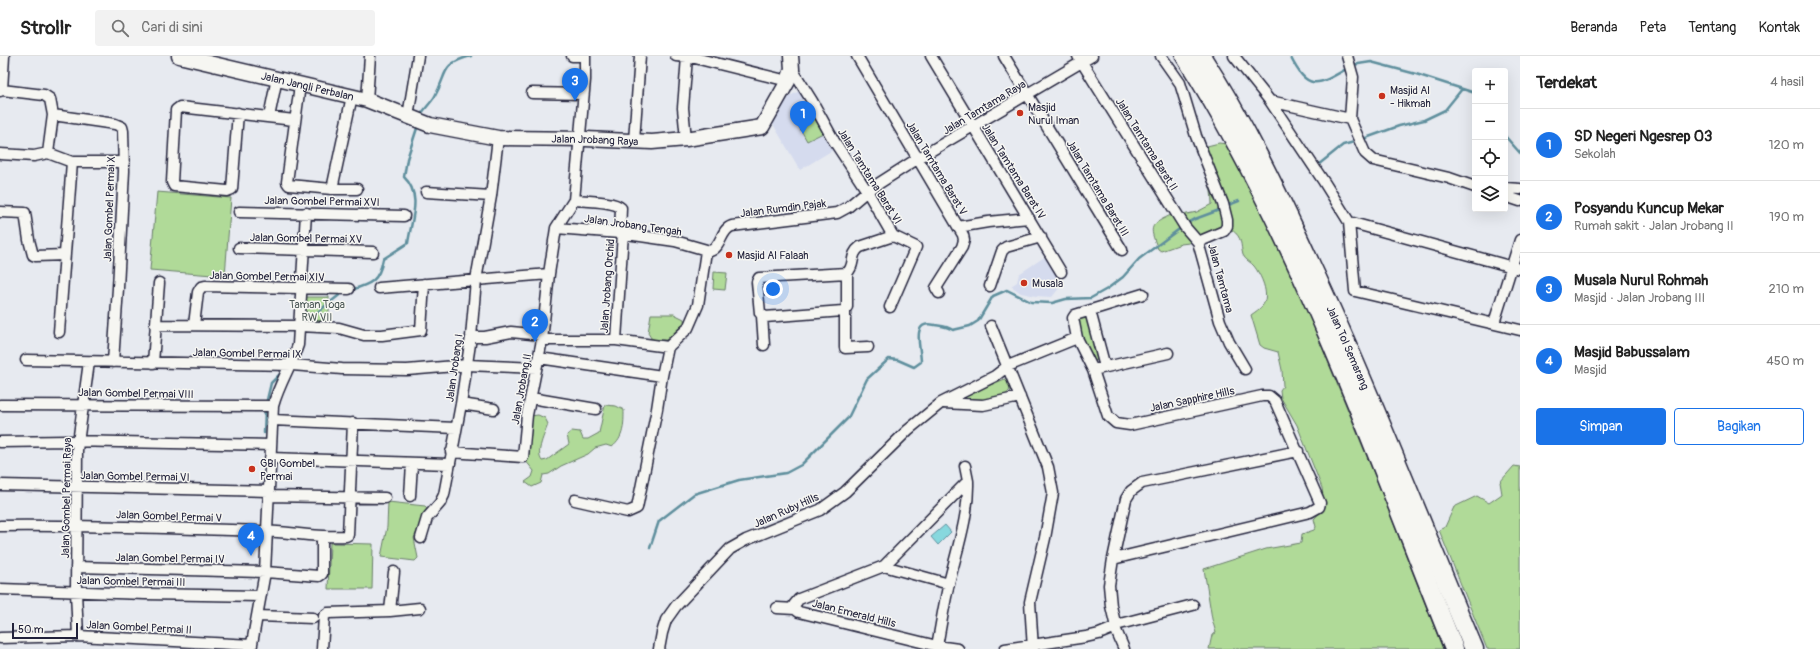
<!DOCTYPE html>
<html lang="id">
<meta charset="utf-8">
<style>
:root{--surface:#fff;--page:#f2f2f2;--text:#222;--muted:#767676;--line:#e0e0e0;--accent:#1a73e8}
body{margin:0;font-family:Pangolin,sans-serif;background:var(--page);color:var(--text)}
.controls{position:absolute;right:12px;top:12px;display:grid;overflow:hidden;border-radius:4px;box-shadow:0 4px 16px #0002}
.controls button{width:36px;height:36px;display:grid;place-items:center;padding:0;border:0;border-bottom:1px solid var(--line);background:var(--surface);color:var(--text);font:20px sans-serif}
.scale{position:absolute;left:12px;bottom:10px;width:66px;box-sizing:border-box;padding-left:4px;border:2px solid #22223b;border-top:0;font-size:11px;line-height:14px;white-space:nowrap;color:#22223b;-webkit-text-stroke:3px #f6f6f2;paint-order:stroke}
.you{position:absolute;left:773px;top:233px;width:14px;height:14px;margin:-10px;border:3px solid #fff;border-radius:50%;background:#1a73e8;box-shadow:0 0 0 6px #1a73e833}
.badge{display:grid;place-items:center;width:26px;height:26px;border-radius:50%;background:var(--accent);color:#fff;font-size:13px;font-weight:700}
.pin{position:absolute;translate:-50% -33px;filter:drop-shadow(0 1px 2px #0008)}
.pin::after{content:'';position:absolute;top:21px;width:14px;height:12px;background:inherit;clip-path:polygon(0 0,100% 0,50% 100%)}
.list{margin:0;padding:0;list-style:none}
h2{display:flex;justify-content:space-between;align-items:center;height:52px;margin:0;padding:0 16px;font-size:17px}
h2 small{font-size:13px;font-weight:400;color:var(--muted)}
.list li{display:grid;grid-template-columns:26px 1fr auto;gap:12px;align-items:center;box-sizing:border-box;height:72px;padding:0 16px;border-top:1px solid var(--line)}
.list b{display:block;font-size:15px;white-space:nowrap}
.list p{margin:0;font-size:13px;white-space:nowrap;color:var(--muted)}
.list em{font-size:13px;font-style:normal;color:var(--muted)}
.actions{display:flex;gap:8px;padding:12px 16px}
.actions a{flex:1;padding:9px 0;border:1px solid var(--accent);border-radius:4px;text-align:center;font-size:14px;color:var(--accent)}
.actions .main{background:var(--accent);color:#fff}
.icon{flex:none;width:22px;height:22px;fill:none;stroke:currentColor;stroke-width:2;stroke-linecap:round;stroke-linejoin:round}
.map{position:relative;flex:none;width:1520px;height:593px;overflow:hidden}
header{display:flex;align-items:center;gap:24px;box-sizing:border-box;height:56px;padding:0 20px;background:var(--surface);border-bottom:1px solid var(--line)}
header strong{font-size:19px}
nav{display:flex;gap:22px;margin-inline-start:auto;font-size:14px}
.search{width:280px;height:36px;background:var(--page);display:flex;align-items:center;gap:10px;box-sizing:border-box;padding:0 14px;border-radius:4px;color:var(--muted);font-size:15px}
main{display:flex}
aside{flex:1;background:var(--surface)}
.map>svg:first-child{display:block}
</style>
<header>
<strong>Strollr</strong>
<div class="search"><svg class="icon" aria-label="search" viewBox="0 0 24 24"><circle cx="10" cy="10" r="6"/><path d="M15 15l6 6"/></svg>Cari di sini</div>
<nav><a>Beranda</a><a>Peta</a><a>Tentang</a><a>Kontak</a></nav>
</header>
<main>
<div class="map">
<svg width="1520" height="593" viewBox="0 0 1520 593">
<rect width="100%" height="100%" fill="#e7eaf0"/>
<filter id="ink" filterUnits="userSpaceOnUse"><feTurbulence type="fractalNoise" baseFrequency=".025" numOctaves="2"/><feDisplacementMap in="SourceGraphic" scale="8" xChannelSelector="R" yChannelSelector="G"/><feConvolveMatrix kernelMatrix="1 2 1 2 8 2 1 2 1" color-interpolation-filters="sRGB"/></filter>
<g filter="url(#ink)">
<path fill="#d5dbee" d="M799,35l37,57 -36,22 -30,-51 15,-20z
M1043,202h3l14,19 -4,3 4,7 -8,10 -16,-1 -15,-3 -10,-7 6,-4 2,-8z"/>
<path fill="#b0da98" stroke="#697e6a" d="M807,49l16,28 -16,8 -15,-27z
M1219,87l8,1 8,14v4l16,23 44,96 86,210 62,158h-234l3,-14 4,-2 -4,-14 -8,-50 62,-20 35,-6 1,-9 12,-4 2,-3 -2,-8 7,-8 3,-7 -2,-16 -25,-63 -16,-27 -1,-8 3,-4 -1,-16 -4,-18 -14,-4 -4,-3 -9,-30c4,-3 9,-6 12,-10 7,-11 -2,-30 -9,-39 -3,-4 -9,-6 -11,-11 -3,-11 0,-17 -11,-25l-18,2 -25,11 -8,1 -20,7 -3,-2c-10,-24 -8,-24 15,-35l4,2 20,-4 15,-8c0,-18 -8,-40 -5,-58z
M157,136l74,6 -6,78 -75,-6z
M714,216l13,1 -2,17 -12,-1z
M305,241h24v26h-24z
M651,258h23l10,5 1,7 -15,14h-15l-4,-2 -3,-5z
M1083,262h4l1,2 9,40 -3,1 -17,-37 1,-4z
M1005,323l6,8c-5,16 -34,18 -46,11l5,-5z
M605,349l11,1 8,4c0,14 0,28 -12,37l-6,-2 -11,3 -7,6 -27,12 -12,8 -6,1 -2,8 -9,4 -7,-5 7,-5 2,-6 -9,-11 5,-44 8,-1 7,3 3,6c-3,10 -13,28 -6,37l5,-1 22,-16 -2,-9 5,-4 8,1 3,7h5l11,-6z
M1514,410l6,1v182h-33l-48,-119 6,-3 9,-20 23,-11 12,7 13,-9 -2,-12z
M388,446l37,4 2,2 -13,30 4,20 -3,3 -34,-4 6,-30z
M330,487l43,1 -1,45h-44z"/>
<path fill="#87d8de" stroke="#5f8f9d" d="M945,469l6,7 -13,13 -7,-8z"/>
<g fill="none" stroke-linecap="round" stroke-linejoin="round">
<path stroke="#5f8f9d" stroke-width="2.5" d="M1290,0c18,36 27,30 58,12
M1352,9l19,-3 45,12 59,19
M420,60c4,-7 11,-13 15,-20 13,-23 5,-32 36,-40
M1505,80l15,17
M1363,83l36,-13 25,-6 21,-10 17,-21
M1318,109l25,-20 15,-4
M1226,150l13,-5
M1186,168l9,-5 27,-10
M351,234c20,-6 28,-9 32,-31l25,-16c3,-22 15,-48 -4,-66l3,-18 11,-34
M307,267l3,-5 32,-25
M266,348l5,-21 11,-11
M264,377l1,-24
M650,492l9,-27 35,-27 45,-14 47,-7 15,-8 47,-47 19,-39 22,-20 9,1 16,7 7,-5c0,-15 -11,-43 14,-37 7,1 12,1 18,5l17,-4 8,-5 15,-25 14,-6 24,12 21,1 14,-4 25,-1 16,-9 16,-12 16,-18 43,-32"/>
<defs>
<path id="street" d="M572,0h13
M676,0l11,1 -4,51 3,31
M687,0l101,25
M857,0l106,179 1,5 -2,7 -26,41 3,5
M931,0l130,216
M1004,0l118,194
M1078,0l107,171 13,15 22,79 9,21 16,27
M1161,0l19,27 16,53 27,68 4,16v6l-3,5 -26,11
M1234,0l36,45 54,81 25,40 6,69 165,39
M1347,0l6,21 -3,42
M792,13l20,32 22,40 33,50 26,45 23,11 -26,60
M300,29l-13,97 2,3 43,4 20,-93
M2,34l42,5 6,4 3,16 -5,38
M0,35l2,-1 2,-34
M532,37l51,1
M367,44l3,-44
M1270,45l80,18 15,34 8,7 76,18 26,9
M238,57l-6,76 -5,2 -53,-5 -2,-4 4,-72 4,-3 114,13
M53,59l62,9 7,3 1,4 1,40 -6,117 -5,74
M408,60l10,-60
M269,61l8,-39
M634,85l6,-85
M0,98l34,2 14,-3 24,9h52
M1505,132l15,1
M332,133h25
M426,136l65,4
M1505,140l15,5
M574,144c12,1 40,1 47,8l-1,25
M0,156l25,1 4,27 4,15 3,1 29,-1
M239,156l165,4
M1349,166l171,47
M958,171l30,-5 41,-4
M556,172l64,5 55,8 35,10c12,-4 10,-21 22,-25l105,-13 11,-6 19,-16 50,-32 175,-103
M239,192l134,4
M847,217v34l-4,4 -78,6 -5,-4 -3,-31 2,-4 88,-5c9,-8 2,-18 13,-26l33,-11
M990,230l12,-35 4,-4 35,-10
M379,232l170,-14
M845,254v38l23,-1
M1090,255l15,56
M762,260l2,29
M1494,267l26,-83
M155,269l145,1 39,2 25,7h18l39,-5 3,-46
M194,269l4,-33 3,-5 4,-1 144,3
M991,270l57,141 5,26 -8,45 -15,64 3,47
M59,276l13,-170
M471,281h14l26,-5 31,3
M542,284h74l52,7
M616,284l7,-107
M539,302l123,18 6,-29 20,-19 10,-23 8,-54
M26,304l266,5 50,4 65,1 60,-5 69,3
M153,307l6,-80
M1093,314l75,-17
M531,342l65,11
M943,347l40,2 37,-8
M461,348l33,5
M0,349l273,1
M272,364l184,8
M0,386l68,-1 203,4
M451,396l72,5 4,-42 15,-75 7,-66 7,-46 18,-28 11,-120v-24
M270,402l179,6
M965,410l3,15
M0,429l269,6
M268,440l117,2
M410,440l2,-32
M575,444l53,12 9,-4 20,-99 5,-33
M0,470c86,-1 172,2 258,5 29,0 59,7 88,5l2,-1 5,-112
M421,482l6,-20 13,-15 4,-8 17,-91 10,-67 5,-57 15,-84 7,-58
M1113,503l197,-47 9,-5 1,-4 -45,-102 -6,-5h-7l-132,29 -14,-2 -8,-7 -15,-46 -16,-32 -4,-20 2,-3 68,-21
M884,510l65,18
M76,511l189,5 54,4 3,-2v-37
M0,533l145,5 115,2
M777,552l18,1
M390,555l30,-3
M258,560l55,2
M1116,569l77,-20
M1115,572l9,21
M78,580l-2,-44 1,-142 12,-88
M0,582l78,-2 174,9
M937,590c4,-21 7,-42 12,-63 8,-34 20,-67 19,-102l-84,85 -85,33 -5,6 1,4 4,3 138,34 21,3
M251,593l14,-77 8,-166c6,-22 18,-40 25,-61l8,-132
M322,593l2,-33 4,-3 62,-2 4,-39
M659,593l3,-16 4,-13 10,-14 54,-57 16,-9 74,-30 25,-18 63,-62 33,-27 54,-27 13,-10 69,-28
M1005,593l81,-12 13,-3 17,-7 -5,-21 -2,-21 4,-26 13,-60 5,-8 11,-8 156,-32"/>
<g id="secondary">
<path id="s1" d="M179,0l188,44 63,25 68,13 88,1 66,3 34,-3 76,-12 26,-46 4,-12 -1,-13"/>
</g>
<g id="highway">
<path d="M1185,0c116,184 188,392 269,593"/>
<path id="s2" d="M1201,0c43,66 77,137 110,209 59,126 109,256 163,384"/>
</g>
</defs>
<use href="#street" stroke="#22223b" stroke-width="13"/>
<use href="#secondary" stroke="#22223b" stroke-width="17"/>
<use href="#highway" stroke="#22223b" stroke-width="21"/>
<use href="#street" stroke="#f6f6f2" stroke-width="10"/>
<use href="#secondary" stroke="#f6f6f2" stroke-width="14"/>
<use href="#highway" stroke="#f6f6f2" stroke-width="18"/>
</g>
</g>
<g fill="#c8321e" stroke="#f6f6f2" stroke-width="1.5">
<circle cx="1382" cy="40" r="4"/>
<circle cx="1020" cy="57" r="4"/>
<circle cx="729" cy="199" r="4"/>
<circle cx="1024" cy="227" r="4"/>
<circle cx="252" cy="413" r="4"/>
</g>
<g text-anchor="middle" stroke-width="3" stroke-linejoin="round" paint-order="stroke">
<g font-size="11" fill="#22223b" stroke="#f6f6f2">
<text dy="4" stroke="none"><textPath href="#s1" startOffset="132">Jalan Jangli Perbalan</textPath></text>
<text transform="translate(984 51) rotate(-31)" y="4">Jalan Tamtama Raya</text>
<text dy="4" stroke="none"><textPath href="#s1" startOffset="427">Jalan Jrobang Raya</textPath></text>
<text transform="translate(1147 88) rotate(58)" y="4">Jalan Tamtama Barat II</text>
<text transform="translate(937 112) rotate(59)" y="4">Jalan Tamtama Barat V</text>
<text transform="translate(1014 115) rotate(58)" y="4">Jalan Tamtama Barat IV</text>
<text transform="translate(870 120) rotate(58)" y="4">Jalan Tamtama Barat VI</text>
<text transform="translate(1098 132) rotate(59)" y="4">Jalan Tamtama Barat III</text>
<text transform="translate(322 145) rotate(1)" y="4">Jalan Gombel Permai XVI</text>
<text transform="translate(783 152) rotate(-7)" y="4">Jalan Rumdin Pajak</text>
<text transform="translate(109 153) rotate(-88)" y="4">Jalan Gombel Permai X</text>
<text transform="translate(633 169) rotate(8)" y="4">Jalan Jrobang Tengah</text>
<text transform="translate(306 182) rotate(1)" y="4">Jalan Gombel Permai XV</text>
<text transform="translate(267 220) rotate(1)" y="4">Jalan Gombel Permai XIV</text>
<text transform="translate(1221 222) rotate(75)" y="4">Jalan Tamtama</text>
<text transform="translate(607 230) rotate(-86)" y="4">Jalan Jrobang Orchid</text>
<text dy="4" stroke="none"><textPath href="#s2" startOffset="327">Jalan Tol Semarang</textPath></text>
<text transform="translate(247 297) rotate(1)" y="4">Jalan Gombel Permai IX</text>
<text transform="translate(454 312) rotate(-82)" y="4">Jalan Jrobang I</text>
<text transform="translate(521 333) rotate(-80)" y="4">Jalan Jrobang II</text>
<text transform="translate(136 337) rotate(1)" y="4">Jalan Gombel Permai VIII</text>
<text transform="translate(1192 343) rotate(-12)" y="4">Jalan Sapphire Hills</text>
<text transform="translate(135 420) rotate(1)" y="4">Jalan Gombel Permai VI</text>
<text transform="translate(66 442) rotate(-89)" y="4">Jalan Gombel Permai Raya</text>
<text transform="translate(786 454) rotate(-24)" y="4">Jalan Ruby Hills</text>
<text transform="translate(169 460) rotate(2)" y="4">Jalan Gombel Permai V</text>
<text transform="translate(170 502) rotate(1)" y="4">Jalan Gombel Permai IV</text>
<text transform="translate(131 525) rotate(1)" y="4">Jalan Gombel Permai III</text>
<text transform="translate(854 557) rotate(14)" y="4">Jalan Emerald Hills</text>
<text transform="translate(139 571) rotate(3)" y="4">Jalan Gombel Permai II</text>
</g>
<g font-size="11" fill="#22223b" stroke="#f6f6f2" text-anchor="start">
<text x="1390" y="38">Masjid Al<tspan x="1390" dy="13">- Hikmah</tspan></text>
<text x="1028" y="55">Masjid<tspan x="1028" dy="13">Nurul Iman</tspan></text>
<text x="737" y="203">Masjid Al Falaah</text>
<text x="1032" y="231">Musala</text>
<text x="260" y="411">GBI Gombel<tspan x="260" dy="13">Permai</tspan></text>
</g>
<g font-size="11" fill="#4d5957" stroke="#f6f6f2">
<text x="317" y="252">Taman Toga<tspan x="317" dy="13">RW VII</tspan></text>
</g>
</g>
</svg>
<div class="controls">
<button>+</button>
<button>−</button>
<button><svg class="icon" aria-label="locate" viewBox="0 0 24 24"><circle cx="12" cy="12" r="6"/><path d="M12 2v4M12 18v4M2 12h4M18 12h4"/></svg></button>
<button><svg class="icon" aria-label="layers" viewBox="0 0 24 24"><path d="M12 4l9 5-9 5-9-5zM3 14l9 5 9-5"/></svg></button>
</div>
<div class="scale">50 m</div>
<div class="you"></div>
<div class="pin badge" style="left:803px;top:78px">1</div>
<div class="pin badge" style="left:535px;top:286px">2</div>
<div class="pin badge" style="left:575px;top:45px">3</div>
<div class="pin badge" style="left:251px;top:500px">4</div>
</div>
<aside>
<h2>Terdekat<small>4 hasil</small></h2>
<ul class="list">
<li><span class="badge">1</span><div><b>SD Negeri Ngesrep 03</b><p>Sekolah</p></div><em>120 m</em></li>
<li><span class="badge">2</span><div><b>Posyandu Kuncup Mekar</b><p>Rumah sakit · Jalan Jrobang II</p></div><em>190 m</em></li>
<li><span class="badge">3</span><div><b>Musala Nurul Rohmah</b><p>Masjid · Jalan Jrobang III</p></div><em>210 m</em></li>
<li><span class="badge">4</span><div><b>Masjid Babussalam</b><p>Masjid</p></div><em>450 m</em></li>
</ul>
<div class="actions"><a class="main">Simpan</a><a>Bagikan</a></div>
</aside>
</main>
